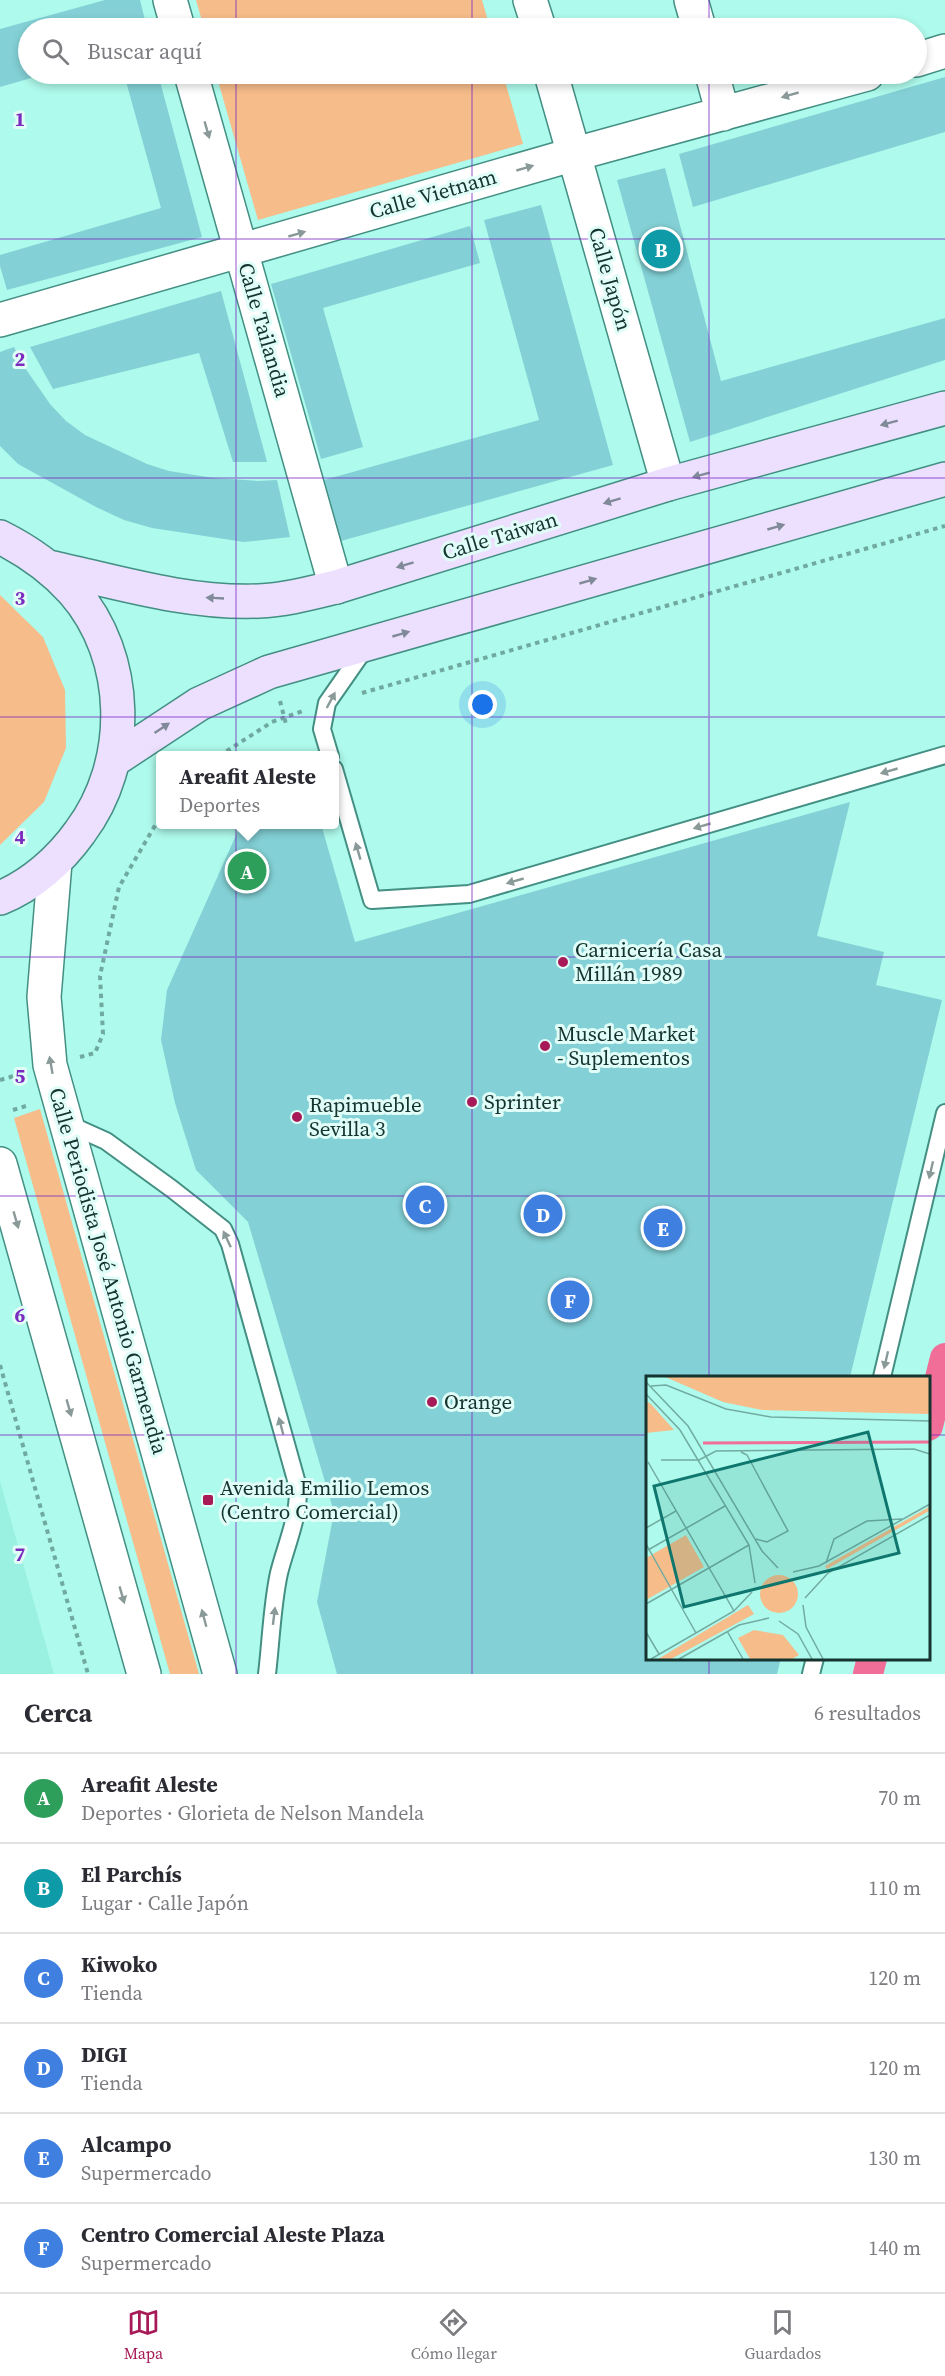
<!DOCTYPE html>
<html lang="es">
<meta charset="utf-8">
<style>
:root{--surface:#fff;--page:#f7f7f7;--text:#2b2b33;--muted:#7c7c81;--line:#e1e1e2;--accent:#a81957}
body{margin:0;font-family:"Source Serif 4",serif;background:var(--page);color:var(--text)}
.you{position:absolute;left:483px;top:705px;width:21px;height:21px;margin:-15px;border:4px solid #fff;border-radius:50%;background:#1a73e8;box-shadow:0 0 0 9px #1a73e833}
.badge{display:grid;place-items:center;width:39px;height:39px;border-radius:50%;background:var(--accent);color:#fff;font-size:20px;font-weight:700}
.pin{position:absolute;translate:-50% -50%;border:3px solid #fff;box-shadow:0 2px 6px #0006}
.popup{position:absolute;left:156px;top:751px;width:183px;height:78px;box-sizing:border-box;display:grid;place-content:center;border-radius:6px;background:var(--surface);filter:drop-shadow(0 2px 4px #0005);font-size:20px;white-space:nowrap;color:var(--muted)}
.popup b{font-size:22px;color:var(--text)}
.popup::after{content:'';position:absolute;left:50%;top:100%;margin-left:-12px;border:12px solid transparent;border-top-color:var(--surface)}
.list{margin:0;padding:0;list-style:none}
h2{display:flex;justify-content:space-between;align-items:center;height:78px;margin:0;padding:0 24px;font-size:26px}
h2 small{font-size:20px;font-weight:400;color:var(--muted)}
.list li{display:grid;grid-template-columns:39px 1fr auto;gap:18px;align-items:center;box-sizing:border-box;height:90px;padding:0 24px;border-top:2px solid var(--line)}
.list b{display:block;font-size:22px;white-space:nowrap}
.list p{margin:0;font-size:20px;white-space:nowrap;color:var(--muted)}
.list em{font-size:20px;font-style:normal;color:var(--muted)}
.icon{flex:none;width:33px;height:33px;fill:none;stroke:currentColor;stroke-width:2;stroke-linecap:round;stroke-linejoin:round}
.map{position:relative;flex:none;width:945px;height:1674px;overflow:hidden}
.search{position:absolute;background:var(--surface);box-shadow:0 3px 9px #0003;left:18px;right:18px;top:18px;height:66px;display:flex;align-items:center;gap:15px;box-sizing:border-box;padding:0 21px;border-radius:33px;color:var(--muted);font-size:22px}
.sheet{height:618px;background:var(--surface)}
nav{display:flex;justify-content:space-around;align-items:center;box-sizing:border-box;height:84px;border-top:2px solid var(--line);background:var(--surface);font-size:16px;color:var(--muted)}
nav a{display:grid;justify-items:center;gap:3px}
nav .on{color:var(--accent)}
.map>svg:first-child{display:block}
</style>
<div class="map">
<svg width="945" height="1674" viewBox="0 0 945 1674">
<rect width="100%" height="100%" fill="#aefaec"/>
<path fill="#9af1e1" d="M0,1481l54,193h-54z"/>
<path fill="#f6bc8a" d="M196,0h286l8,28h-286z
M216,74h287l20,70 -265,76z
M0,595l43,42 22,53 1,58 -22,54 -44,43z
M40,1109l159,565h-29l-156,-556z"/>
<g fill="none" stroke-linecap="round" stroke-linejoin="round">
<path stroke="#f16e98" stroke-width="30" d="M928,1426l17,-68
M868,1674l4,-16"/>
</g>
<path fill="#83d1d6" d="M105,0h35l7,28h-119v46h17l-45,13v-58z
M124,74h34l44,163 -195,53 -7,-24v-11l161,-47z
M945,77v55l-252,75 -14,-53z
M665,168l56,213 224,-63v42l-255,82 -73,-262z
M541,205l72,260 -272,76 -17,-61 215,-60 -55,-200z
M470,226l10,37 -157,45 40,139 -42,12 -50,-175z
M221,291l46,171h-34l-34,-109 -146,36 -23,-42z
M14,347l9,18 27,39 16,17 19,14 62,29 22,7 45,7 44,3 19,-1 13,57 -46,5 -92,-14 -28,-8 -28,-13 -78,-43 -18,-18v-94z
M850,802l-33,134 67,16 -8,33 66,15 -92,377h-202v281h133l-4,16h-440l-20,-72 17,-90 -86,-290 -52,-52 -21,-67 -14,-63 6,-50 74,-166h80l34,118z"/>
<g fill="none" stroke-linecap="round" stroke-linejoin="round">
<defs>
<path id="lane" d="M330,756l-8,-27 5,-26 39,-56
M334,769l38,131 97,-6 476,-139
M66,1123l40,18 66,48 51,40 7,15 68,243c1,30 -12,58 -19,86 -7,32 -8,68 -12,101
M882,1377l63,-264
M811,1674l4,-16"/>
<path id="street" d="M170,0l8,28
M530,0l9,28
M691,0l8,28
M916,60l29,-9
M191,74l145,513
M551,74l117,410
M712,74l11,40
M0,320l575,-166 292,-80
M55,862l-11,135 6,68 170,609
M0,1164l144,510"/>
<path id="secondary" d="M0,537c28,14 52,31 73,54 58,66 59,172 7,241 -20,28 -48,53 -80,66
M49,567c68,15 139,37 210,34 26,-1 52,-8 77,-14l332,-103 277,-76
M114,760l85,-56 70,-32 676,-193"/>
</defs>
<use href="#lane" stroke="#448f83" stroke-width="20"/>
<use href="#street" stroke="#448f83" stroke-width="36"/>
<use href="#secondary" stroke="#448f83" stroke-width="36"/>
<path stroke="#6fa99f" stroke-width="4" stroke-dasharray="4.5 4.5" stroke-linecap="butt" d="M362,693l583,-167
M280,701l6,23
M219,756l53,-34 31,-11
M80,1057l15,-4 8,-19 -3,-58 19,-89 41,-70
M0,1080l21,-6
M13,1110l16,-5
M0,1365l88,309"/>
<use href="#lane" stroke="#fff" stroke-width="16"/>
<use href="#street" stroke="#fff" stroke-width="33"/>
<use href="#secondary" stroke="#ede0ff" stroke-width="33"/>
</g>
<defs><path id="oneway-solid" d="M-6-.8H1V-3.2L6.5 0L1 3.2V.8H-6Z" transform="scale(1.5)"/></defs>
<g fill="#8a9a98">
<use href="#oneway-solid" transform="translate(790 95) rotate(164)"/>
<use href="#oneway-solid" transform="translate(207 130) rotate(74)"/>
<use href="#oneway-solid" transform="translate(525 168) rotate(-16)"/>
<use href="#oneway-solid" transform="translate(297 234) rotate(-16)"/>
<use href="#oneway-solid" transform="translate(331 700) rotate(-62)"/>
<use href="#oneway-solid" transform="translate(889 771) rotate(164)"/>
<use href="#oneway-solid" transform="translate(702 826) rotate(164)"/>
<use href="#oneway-solid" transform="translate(358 851) rotate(-106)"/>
<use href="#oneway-solid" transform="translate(515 881) rotate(164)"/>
<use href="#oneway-solid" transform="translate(51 1065) rotate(-100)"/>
<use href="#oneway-solid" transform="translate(931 1170) rotate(103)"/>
<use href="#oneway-solid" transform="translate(16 1220) rotate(74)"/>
<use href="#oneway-solid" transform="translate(227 1239) rotate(-115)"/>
<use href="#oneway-solid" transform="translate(886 1360) rotate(103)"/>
<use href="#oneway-solid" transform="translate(69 1408) rotate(74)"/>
<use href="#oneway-solid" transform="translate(281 1426) rotate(-105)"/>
<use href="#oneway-solid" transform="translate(122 1595) rotate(74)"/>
<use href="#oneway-solid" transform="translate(274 1616) rotate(-83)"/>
<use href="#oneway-solid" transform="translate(204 1618) rotate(-105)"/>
</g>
<g fill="#818a98">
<use href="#oneway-solid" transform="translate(889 423) rotate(165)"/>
<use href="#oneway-solid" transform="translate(701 475) rotate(165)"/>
<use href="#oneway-solid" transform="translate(612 501) rotate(163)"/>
<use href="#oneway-solid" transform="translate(776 527) rotate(-16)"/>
<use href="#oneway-solid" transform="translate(405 565) rotate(163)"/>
<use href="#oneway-solid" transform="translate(588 581) rotate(-16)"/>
<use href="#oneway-solid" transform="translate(215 598) rotate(-177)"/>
<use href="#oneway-solid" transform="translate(401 634) rotate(-16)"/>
<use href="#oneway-solid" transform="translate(162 728) rotate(-34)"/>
</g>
<path fill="none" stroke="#7b2cbf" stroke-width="1.5" stroke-opacity="0.55" d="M236,0v28M472,0v28M709,0v28M236,74v1600M472,74v1600M709,74v1303M0,239h945M0,478h945M0,717h945M0,957h945M0,1196h945M0,1435h648M928,1435h17M709,1658v16"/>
<g fill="#a81957" stroke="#e0fdf7" stroke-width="2">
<circle cx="563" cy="962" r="6"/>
<circle cx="545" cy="1046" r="6"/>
<circle cx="472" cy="1102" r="6"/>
<circle cx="297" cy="1117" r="6"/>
<circle cx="432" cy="1402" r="6"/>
<rect x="202" y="1494" width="12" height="12" rx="3"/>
</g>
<g text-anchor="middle" stroke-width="6" stroke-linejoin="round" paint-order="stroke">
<g font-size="21" fill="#153430" stroke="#e0fdf7">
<text transform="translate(433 194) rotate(-16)" y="7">Calle Vietnam</text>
<text transform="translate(610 279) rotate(74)" y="7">Calle Japón</text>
<text transform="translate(264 330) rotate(74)" y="7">Calle Tailandia</text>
<text transform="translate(500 536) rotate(-17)" y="7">Calle Taiwan</text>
<text transform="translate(108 1271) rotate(74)" y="7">Calle Periodista José Antonio Garmendia</text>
</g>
<g font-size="21" fill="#153430" stroke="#e0fdf7" text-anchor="start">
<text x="575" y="957">Carnicería Casa<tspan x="575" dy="24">Millán 1989</tspan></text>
<text x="557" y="1041">Muscle Market<tspan x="557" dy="24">- Suplementos</tspan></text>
<text x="484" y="1109">Sprinter</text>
<text x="309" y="1112">Rapimueble<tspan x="309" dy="24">Sevilla 3</tspan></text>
<text x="444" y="1409">Orange</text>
<text x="220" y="1495">Avenida Emilio Lemos<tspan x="220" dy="24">(Centro Comercial)</tspan></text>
</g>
</g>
<g transform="translate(646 1376)">
<rect width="284" height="284" fill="#aefaec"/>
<path d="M17,0h266v38l-167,-4 -39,-8zM0,25l5,3 23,26 -28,3zM283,131v4l-102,58 -2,-3zM40,159l18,32 -58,33v-42zM114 218a19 19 0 1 1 38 0a19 19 0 1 1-38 0ZM102,229l6,9 -83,45h-13zM108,254l29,5 16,20 -7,4h-42l-12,-21z" fill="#f6bc8a"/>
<path fill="none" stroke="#f16e98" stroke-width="3" d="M57,67l227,-1"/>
<path fill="none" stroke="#71aba1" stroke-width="1.5" d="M0,6l42,44 74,125 16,17M5,10l15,-1 60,24 45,8 159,4M0,18l34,36 69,115 6,38M95,76l6,3 41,76 -21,11 -11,-3M15,84h38l17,-9 198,-2 16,5M2,86l86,149M0,152l30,-17M0,168l50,89M2,174l77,-44M180,187l8,-24 33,-18 35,-2M147,196l26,-6 111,-62M159,222l23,-25 102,-58M0,228l103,-59M157,229l3,22 17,32M133,245l19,13 14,25M81,255l16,28M0,256l13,22M5,283l83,-48 18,-19M33,283l60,-34 30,-7"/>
<path fill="#0f766e" fill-opacity="0.15" stroke="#0f766e" stroke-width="3" d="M222,56l31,121 -215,54 -30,-121z"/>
<rect width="284" height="284" fill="none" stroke="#153430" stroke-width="3"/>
</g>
<g font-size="20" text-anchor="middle" font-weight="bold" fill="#7b2cbf" stroke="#e0fdf7" stroke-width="6" stroke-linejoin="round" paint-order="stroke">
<text x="20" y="126">1</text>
<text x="20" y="366">2</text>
<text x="20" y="605">3</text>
<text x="20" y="844">4</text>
<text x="20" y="1083">5</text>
<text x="20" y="1322">6</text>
<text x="20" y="1561">7</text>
</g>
</svg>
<div class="you"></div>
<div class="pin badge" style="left:247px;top:871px;background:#2e9e5b">A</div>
<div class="popup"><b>Areafit Aleste</b>Deportes</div>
<div class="pin badge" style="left:661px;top:249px;background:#0f9aa8">B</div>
<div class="pin badge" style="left:425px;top:1205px;background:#3f7fe0">C</div>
<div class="pin badge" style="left:543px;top:1214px;background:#3f7fe0">D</div>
<div class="pin badge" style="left:663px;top:1228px;background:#3f7fe0">E</div>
<div class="pin badge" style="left:570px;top:1300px;background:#3f7fe0">F</div>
<div class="search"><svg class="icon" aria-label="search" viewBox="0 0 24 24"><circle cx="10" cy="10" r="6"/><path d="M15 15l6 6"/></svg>Buscar aquí</div>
</div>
<section class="sheet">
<h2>Cerca<small>6 resultados</small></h2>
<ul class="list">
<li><span class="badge" style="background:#2e9e5b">A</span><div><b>Areafit Aleste</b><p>Deportes · Glorieta de Nelson Mandela</p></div><em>70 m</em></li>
<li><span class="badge" style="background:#0f9aa8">B</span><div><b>El Parchís</b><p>Lugar · Calle Japón</p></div><em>110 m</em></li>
<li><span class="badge" style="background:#3f7fe0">C</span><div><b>Kiwoko</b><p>Tienda</p></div><em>120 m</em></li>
<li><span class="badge" style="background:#3f7fe0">D</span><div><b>DIGI</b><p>Tienda</p></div><em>120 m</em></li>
<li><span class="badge" style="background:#3f7fe0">E</span><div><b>Alcampo</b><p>Supermercado</p></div><em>130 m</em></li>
<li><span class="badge" style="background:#3f7fe0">F</span><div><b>Centro Comercial Aleste Plaza</b><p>Supermercado</p></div><em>140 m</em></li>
</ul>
</section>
<nav>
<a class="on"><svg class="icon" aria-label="map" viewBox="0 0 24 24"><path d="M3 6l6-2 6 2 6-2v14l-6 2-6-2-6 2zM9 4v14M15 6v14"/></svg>Mapa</a>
<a><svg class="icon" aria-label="directions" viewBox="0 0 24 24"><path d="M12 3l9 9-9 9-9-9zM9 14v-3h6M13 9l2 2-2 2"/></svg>Cómo llegar</a>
<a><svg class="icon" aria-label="saved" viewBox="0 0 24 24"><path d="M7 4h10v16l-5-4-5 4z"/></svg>Guardados</a>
</nav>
